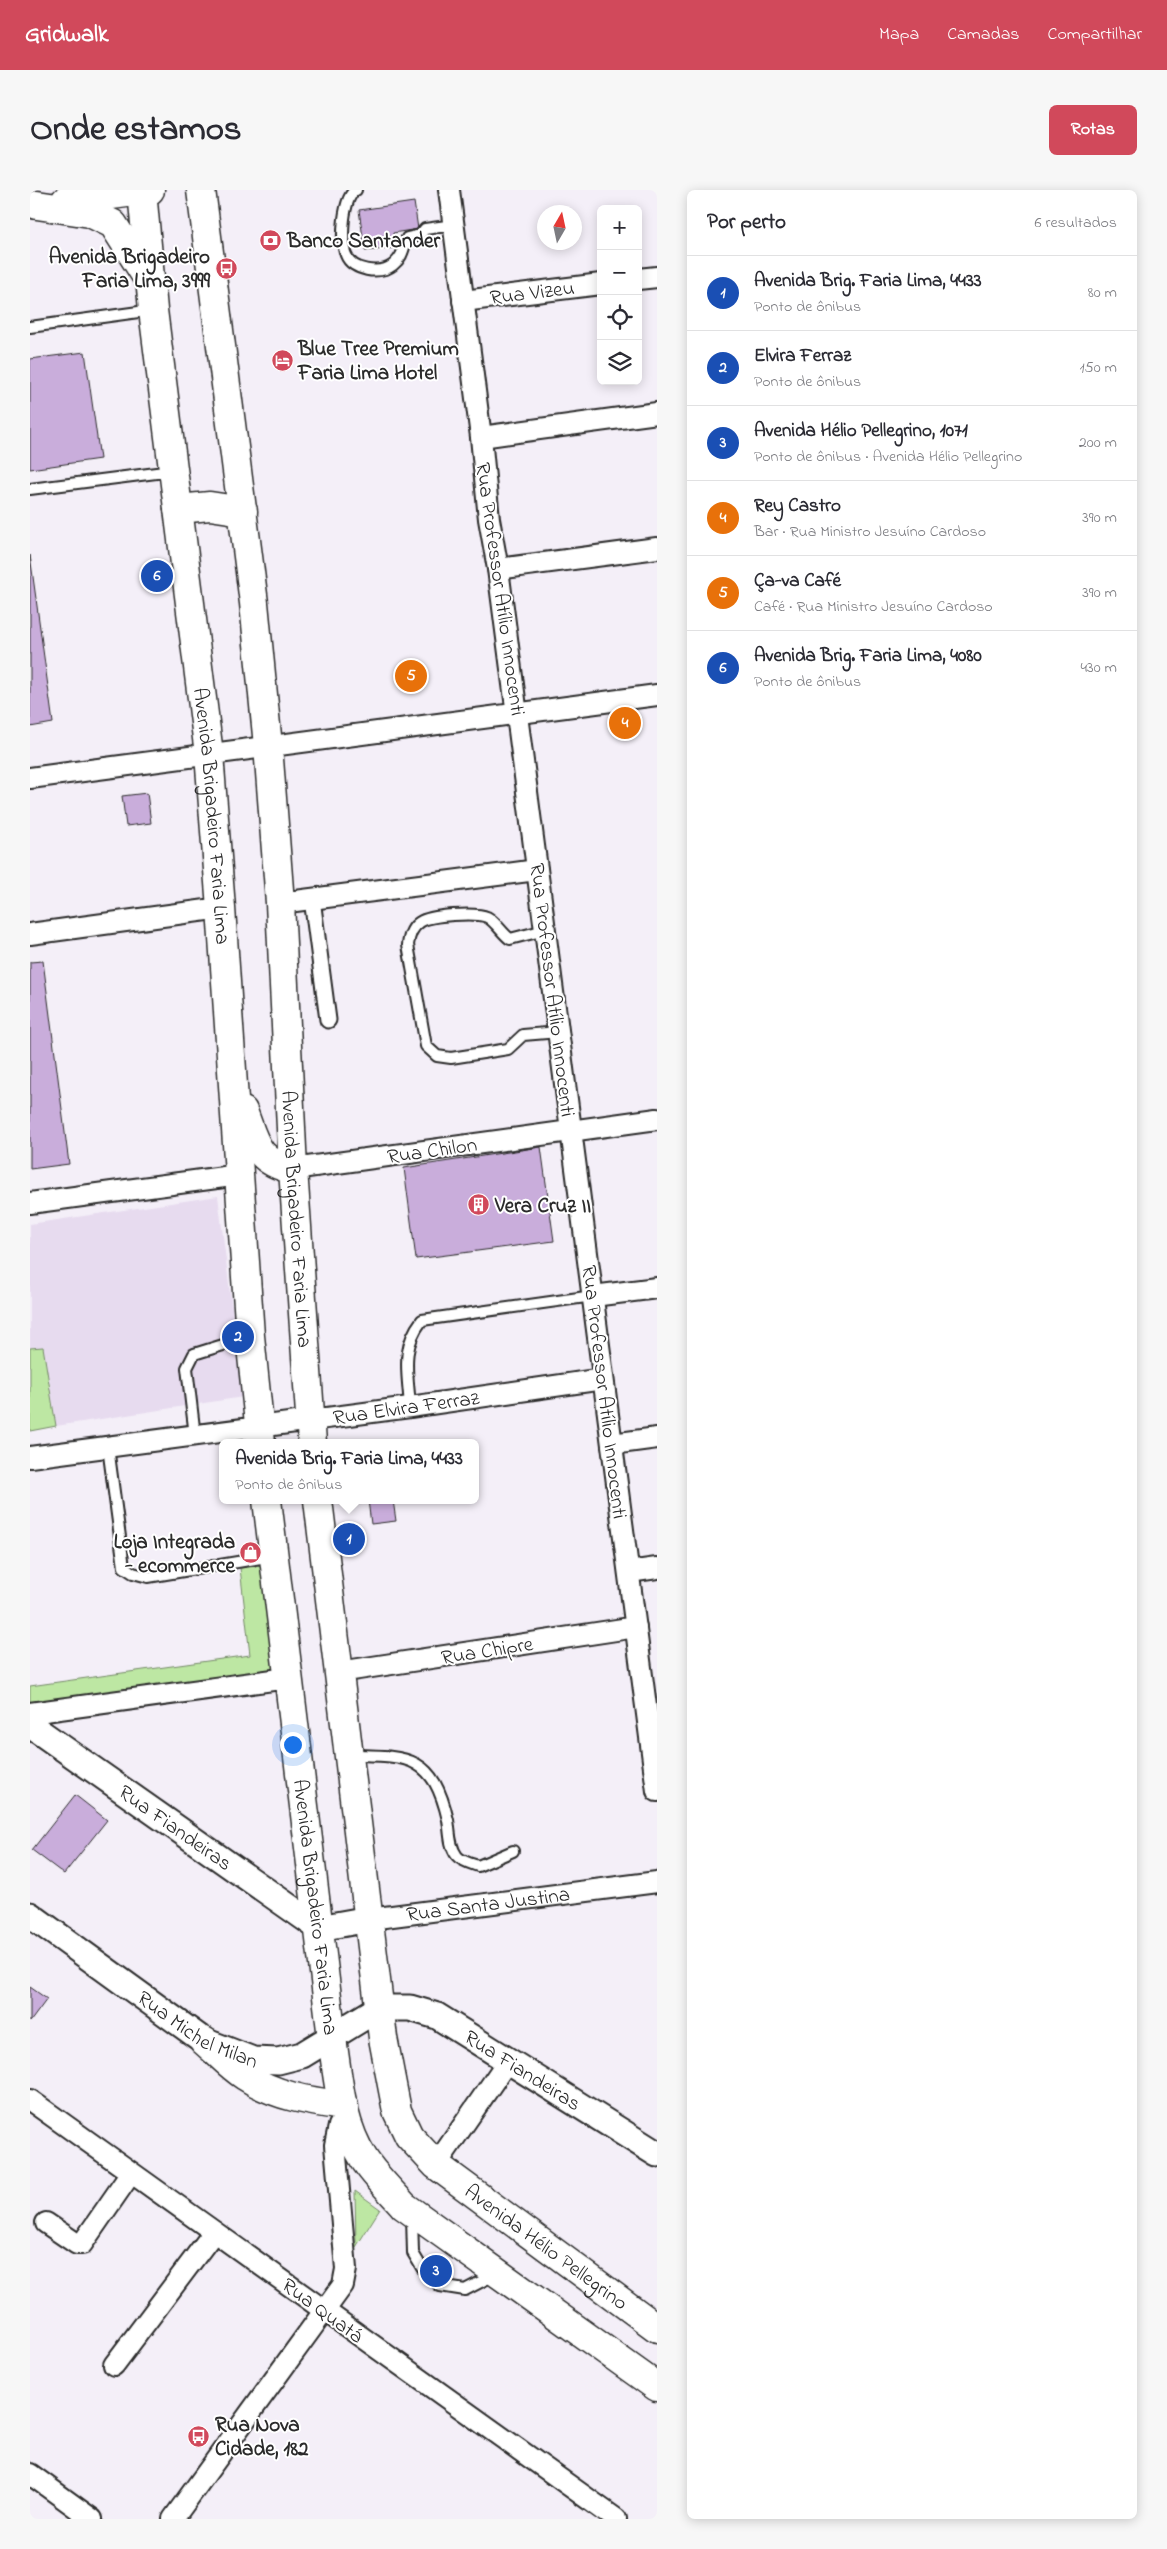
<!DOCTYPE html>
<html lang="pt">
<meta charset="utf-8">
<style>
:root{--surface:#fff;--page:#f7f7f7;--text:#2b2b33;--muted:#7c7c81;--line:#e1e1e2;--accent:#d1495b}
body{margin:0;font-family:"Indie Flower",sans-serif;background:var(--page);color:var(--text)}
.controls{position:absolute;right:15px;top:15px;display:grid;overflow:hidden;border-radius:8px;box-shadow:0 2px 12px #0003}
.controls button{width:45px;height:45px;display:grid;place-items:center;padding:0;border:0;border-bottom:1px solid var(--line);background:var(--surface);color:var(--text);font:25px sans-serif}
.compass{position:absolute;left:507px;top:15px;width:45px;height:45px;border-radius:50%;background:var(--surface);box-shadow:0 2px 12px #0003;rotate:9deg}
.you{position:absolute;left:262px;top:1554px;width:18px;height:18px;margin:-12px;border:4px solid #fff;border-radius:50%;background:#1a73e8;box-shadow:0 0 0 8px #1a73e833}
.badge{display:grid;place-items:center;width:32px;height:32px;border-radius:50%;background:var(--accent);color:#fff;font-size:16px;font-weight:700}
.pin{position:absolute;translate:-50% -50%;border:2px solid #fff;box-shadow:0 1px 5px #0006}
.popup{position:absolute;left:189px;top:1249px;width:260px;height:65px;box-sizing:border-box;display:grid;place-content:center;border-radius:8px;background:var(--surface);filter:drop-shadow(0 1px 4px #0005);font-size:16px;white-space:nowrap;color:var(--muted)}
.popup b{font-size:19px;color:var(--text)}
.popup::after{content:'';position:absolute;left:50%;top:100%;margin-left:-10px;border:10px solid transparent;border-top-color:var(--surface)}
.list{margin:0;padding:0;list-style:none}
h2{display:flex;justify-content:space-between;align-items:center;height:65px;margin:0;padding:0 20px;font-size:21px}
h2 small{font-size:16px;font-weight:400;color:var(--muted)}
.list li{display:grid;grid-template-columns:32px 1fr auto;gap:15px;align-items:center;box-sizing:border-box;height:75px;padding:0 20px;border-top:1px solid var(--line)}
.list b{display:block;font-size:19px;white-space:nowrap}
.list p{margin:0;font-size:16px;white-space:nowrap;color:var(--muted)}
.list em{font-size:16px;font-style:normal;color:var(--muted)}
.icon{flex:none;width:28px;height:28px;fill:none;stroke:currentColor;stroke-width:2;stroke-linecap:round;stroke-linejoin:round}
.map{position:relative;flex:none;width:627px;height:2329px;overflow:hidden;border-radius:8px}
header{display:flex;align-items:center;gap:30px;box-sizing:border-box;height:70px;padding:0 25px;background:var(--accent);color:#fff}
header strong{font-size:24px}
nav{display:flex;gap:28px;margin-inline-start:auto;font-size:18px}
.intro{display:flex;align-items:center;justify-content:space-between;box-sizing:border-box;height:120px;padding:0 30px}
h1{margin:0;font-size:35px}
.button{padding:12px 22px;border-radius:8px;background:var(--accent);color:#fff;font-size:18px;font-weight:700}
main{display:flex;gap:30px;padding:0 30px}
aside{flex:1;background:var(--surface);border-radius:8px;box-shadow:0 2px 12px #0003}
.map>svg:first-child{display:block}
</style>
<header>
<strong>Gridwalk</strong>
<nav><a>Mapa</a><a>Camadas</a><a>Compartilhar</a></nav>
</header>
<div class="intro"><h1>Onde estamos</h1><a class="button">Rotas</a></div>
<main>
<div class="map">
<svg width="627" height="2329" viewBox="0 0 627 2329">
<rect width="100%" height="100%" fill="#f4eff8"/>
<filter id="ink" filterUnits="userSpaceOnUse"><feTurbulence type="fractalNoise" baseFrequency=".02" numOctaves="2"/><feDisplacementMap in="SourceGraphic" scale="10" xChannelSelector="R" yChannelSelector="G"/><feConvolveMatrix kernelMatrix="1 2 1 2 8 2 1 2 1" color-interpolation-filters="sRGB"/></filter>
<g filter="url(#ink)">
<path fill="#e7dbef" d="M188,1006l25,201 -187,29 -13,-79 -13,1v-124z"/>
<path fill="#bde7a3" stroke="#748967" d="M13,1157l13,79 -26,5v-83z
M235,1375l14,106 -249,35v-20l220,-31 -10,-87z
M325,2001l25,18 -24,38z"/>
<path fill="#c9addb" stroke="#2b2b2b" d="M384,12l4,27 -25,4 2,15 -30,3 -6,-41z
M55,162l15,107 -70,10v-110z
M0,365l23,168 -23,4z
M117,603l4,30 -25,3 -4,-30z
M13,771l26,203 -39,5v-207z
M511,957l13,94 -138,18 -12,-91z
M338,1310h25l3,21 -25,3z
M45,1605l32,25 -43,54 -32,-24z
M0,1797l17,12 -17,23z"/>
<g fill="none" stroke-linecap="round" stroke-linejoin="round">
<defs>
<path id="service" d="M326,0c-13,6 -16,52 -10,65 6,16 34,20 47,10 10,-8 10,-16 14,-27l13,-3 5,-6 29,-4
M0,137l123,-17
M0,299l142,-18
M515,740l-35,9c-8,-6 -15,-18 -23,-22 -11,-5 -57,-2 -67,5 -8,5 -11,14 -12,23l18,101 11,10 14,2 57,-9 15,-14 36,-3
M380,1217c-2,-34 -10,-58 12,-87l171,-24
M165,1246l-8,-68 7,-14 55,-17
M78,1257l16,120 9,6 15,4 125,-21
M320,1565c59,1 83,0 98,65 2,11 1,26 9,36 4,5 15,8 21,10l35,-15
M382,2027l1,36 9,15 18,18 25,4 29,-15"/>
<path id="pedestrian" d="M282,709l16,121"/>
<g id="minor">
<path d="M419,0l32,247 8,82 9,50 159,1222"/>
<path d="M608,89l19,-2"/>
<path d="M433,111l138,-17"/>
<path d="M451,247l176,-24"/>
<path d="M468,379l159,-21"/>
<path d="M0,588l627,-83"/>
<path d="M250,713l257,-33"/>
<path d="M0,744l191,-26"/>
<path d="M263,979l364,-50"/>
<path d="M0,1013l209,-28"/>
<path d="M563,1106l64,-8"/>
<path d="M582,1254l45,-6"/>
<path d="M0,1267l380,-50 193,-28"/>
<path d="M599,1382l28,-4"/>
<path d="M309,1482l297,-45"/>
<path d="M0,1523l258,-35"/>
<path id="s1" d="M339,1729l288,-37"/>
<path d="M0,1910l586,419"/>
<path d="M406,1975l73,-106"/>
<path d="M16,2033l31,21h5l49,-71"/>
<path d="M84,2175l100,-133"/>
<path d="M0,2284l62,45"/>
<path d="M143,2329l170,-234 3,-16 -11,-124 4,-19 6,-10"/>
</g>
<g id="tertiary">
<path id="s2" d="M0,1535l289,203 50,-9"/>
<path id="s3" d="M0,1725l174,126 49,19 25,1 24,-6 77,-47h31l27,8 220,138"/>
</g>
<g id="primary">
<path id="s4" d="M171,0l53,413 14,143 12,157 13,266 19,274"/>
<path id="s5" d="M112,1l11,119 56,444 12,154 29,428 11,107"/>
<path d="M148,319l32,-3 33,5"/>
<path d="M213,921c12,31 13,51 50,58"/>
<path id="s6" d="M237,1310l65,538c6,40 9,86 32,121 11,17 27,32 40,47l253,181"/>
<path id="s7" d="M288,1310l65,538 14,73 12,25 27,29 221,163"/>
<path d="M174,1851c14,12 27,26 41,35 30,20 64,25 99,30"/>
</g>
<path id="trunk" d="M35,11l85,-11
M7,15l53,8 23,11 37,58"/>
</defs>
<use href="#service" stroke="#2b2b2b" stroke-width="14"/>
<use href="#pedestrian" stroke="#2b2b2b" stroke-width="19"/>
<use href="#minor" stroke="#2b2b2b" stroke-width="24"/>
<use href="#tertiary" stroke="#2b2b2b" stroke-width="29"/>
<use href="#primary" stroke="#2b2b2b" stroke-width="31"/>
<use href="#trunk" stroke="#2b2b2b" stroke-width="31"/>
<use href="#service" stroke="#fff" stroke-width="10"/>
<use href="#pedestrian" stroke="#fff" stroke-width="15"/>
<use href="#minor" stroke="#fff" stroke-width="20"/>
<use href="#tertiary" stroke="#fff" stroke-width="25"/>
<use href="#primary" stroke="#fff" stroke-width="28"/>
<use href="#trunk" stroke="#fff" stroke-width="28"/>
</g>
</g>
<defs>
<symbol id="bank-disc" viewBox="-11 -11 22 22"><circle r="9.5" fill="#d1495b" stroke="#fff"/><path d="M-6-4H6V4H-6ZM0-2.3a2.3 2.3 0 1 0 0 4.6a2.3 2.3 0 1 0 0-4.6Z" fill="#fff"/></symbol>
<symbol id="bus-disc" viewBox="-11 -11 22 22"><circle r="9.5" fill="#d1495b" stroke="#fff"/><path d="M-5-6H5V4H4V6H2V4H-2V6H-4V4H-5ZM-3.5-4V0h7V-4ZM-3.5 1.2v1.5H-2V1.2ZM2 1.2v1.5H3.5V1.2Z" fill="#fff"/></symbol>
<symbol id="hotel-disc" viewBox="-11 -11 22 22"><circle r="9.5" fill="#d1495b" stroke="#fff"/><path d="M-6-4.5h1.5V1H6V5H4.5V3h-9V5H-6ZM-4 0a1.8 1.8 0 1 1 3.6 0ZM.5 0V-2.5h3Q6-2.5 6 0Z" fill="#fff"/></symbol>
<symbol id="building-disc" viewBox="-11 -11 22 22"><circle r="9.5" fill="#d1495b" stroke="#fff"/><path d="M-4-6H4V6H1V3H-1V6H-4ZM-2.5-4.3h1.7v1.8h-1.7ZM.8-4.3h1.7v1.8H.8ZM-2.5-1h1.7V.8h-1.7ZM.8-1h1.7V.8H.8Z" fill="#fff"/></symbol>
<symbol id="shop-disc" viewBox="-11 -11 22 22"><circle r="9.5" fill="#d1495b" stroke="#fff"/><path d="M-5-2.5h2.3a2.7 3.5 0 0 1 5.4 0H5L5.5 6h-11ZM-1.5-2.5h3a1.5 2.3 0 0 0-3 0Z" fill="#fff"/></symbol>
</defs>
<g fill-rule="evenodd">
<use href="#bank-disc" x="228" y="38" width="25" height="25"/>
<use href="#bus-disc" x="184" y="66" width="25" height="25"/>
<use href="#hotel-disc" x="240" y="158" width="25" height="25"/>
<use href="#building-disc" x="436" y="1002" width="25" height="25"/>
<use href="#shop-disc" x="208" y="1350" width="25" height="25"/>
<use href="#bus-disc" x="156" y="2234" width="25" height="25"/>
</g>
<g text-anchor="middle" stroke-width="4" stroke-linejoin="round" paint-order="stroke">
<g font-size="21" font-weight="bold" fill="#2b2b2b" stroke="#fff" text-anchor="start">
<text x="257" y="57">Banco Santander</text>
<text x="180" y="73" text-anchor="end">Avenida Brigadeiro<tspan x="180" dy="24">Faria Lima, 3999</tspan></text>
<text x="268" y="165">Blue Tree Premium<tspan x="268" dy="24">Faria Lima Hotel</tspan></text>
<text x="465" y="1022">Vera Cruz II</text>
<text x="205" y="1358" text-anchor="end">Loja Integrada<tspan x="205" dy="24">- ecommerce</tspan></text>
<text x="185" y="2241">Rua Nova<tspan x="185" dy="24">Cidade, 182</tspan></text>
</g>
<g font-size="21" fill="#2b2b2b" stroke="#fff">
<text transform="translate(502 102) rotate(-7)" y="7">Rua Vizeu</text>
<text transform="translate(471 399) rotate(82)" y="7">Rua Professor Atílio Innocenti</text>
<text dy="7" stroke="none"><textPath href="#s5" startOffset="629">Avenida Brigadeiro Faria Lima</textPath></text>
<text transform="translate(523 800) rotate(83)" y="7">Rua Professor Atílio Innocenti</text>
<text transform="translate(402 960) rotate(-8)" y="7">Rua Chilon</text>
<text dy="7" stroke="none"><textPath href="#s4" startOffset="1034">Avenida Brigadeiro Faria Lima</textPath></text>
<text transform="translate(575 1202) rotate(83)" y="7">Rua Professor Atílio Innocenti</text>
<text transform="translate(376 1217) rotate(-8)" y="7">Rua Elvira Ferraz</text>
<text transform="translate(457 1460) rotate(-9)" y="7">Rua Chipre</text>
<text dy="7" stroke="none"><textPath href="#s2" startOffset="178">Rua Fiandeiras</textPath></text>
<text dy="7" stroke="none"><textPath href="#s1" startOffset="120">Rua Santa Justina</textPath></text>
<text dy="7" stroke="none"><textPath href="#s6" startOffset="410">Avenida Brigadeiro Faria Lima</textPath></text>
<text dy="7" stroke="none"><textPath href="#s3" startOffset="204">Rua Michel Milan</textPath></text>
<text dy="7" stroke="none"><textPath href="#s3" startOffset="568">Rua Fiandeiras</textPath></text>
<text dy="7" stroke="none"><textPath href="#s7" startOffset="821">Avenida Hélio Pellegrino</textPath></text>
<text transform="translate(293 2120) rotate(36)" y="7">Rua Quatá</text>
</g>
</g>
</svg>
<div class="controls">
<button>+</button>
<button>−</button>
<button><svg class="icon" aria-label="locate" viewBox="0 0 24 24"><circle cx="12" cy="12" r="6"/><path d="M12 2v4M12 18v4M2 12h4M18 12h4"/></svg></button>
<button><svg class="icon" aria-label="layers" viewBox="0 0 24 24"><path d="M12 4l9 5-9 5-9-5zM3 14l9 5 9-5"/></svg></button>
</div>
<svg class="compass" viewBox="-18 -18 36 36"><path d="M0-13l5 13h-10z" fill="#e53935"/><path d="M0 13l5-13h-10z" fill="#7c7c81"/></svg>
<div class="you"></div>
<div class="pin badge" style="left:319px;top:1349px;background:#1a4fb4">1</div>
<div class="popup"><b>Avenida Brig. Faria Lima, 4433</b>Ponto de ônibus</div>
<div class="pin badge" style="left:208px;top:1147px;background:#1a4fb4">2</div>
<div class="pin badge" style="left:406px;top:2081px;background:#1a4fb4">3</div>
<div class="pin badge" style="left:595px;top:533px;background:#e8710a">4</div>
<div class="pin badge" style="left:381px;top:486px;background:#e8710a">5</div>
<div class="pin badge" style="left:127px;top:386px;background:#1a4fb4">6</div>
</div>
<aside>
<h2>Por perto<small>6 resultados</small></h2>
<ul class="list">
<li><span class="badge" style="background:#1a4fb4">1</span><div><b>Avenida Brig. Faria Lima, 4433</b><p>Ponto de ônibus</p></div><em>80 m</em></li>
<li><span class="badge" style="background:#1a4fb4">2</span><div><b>Elvira Ferraz</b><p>Ponto de ônibus</p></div><em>150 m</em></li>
<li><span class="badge" style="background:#1a4fb4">3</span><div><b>Avenida Hélio Pellegrino, 1071</b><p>Ponto de ônibus · Avenida Hélio Pellegrino</p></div><em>200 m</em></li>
<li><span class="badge" style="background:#e8710a">4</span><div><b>Rey Castro</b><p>Bar · Rua Ministro Jesuíno Cardoso</p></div><em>390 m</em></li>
<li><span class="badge" style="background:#e8710a">5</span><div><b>Ça-va Café</b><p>Café · Rua Ministro Jesuíno Cardoso</p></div><em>390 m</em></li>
<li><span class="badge" style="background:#1a4fb4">6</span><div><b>Avenida Brig. Faria Lima, 4080</b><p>Ponto de ônibus</p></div><em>430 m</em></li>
</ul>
</aside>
</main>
